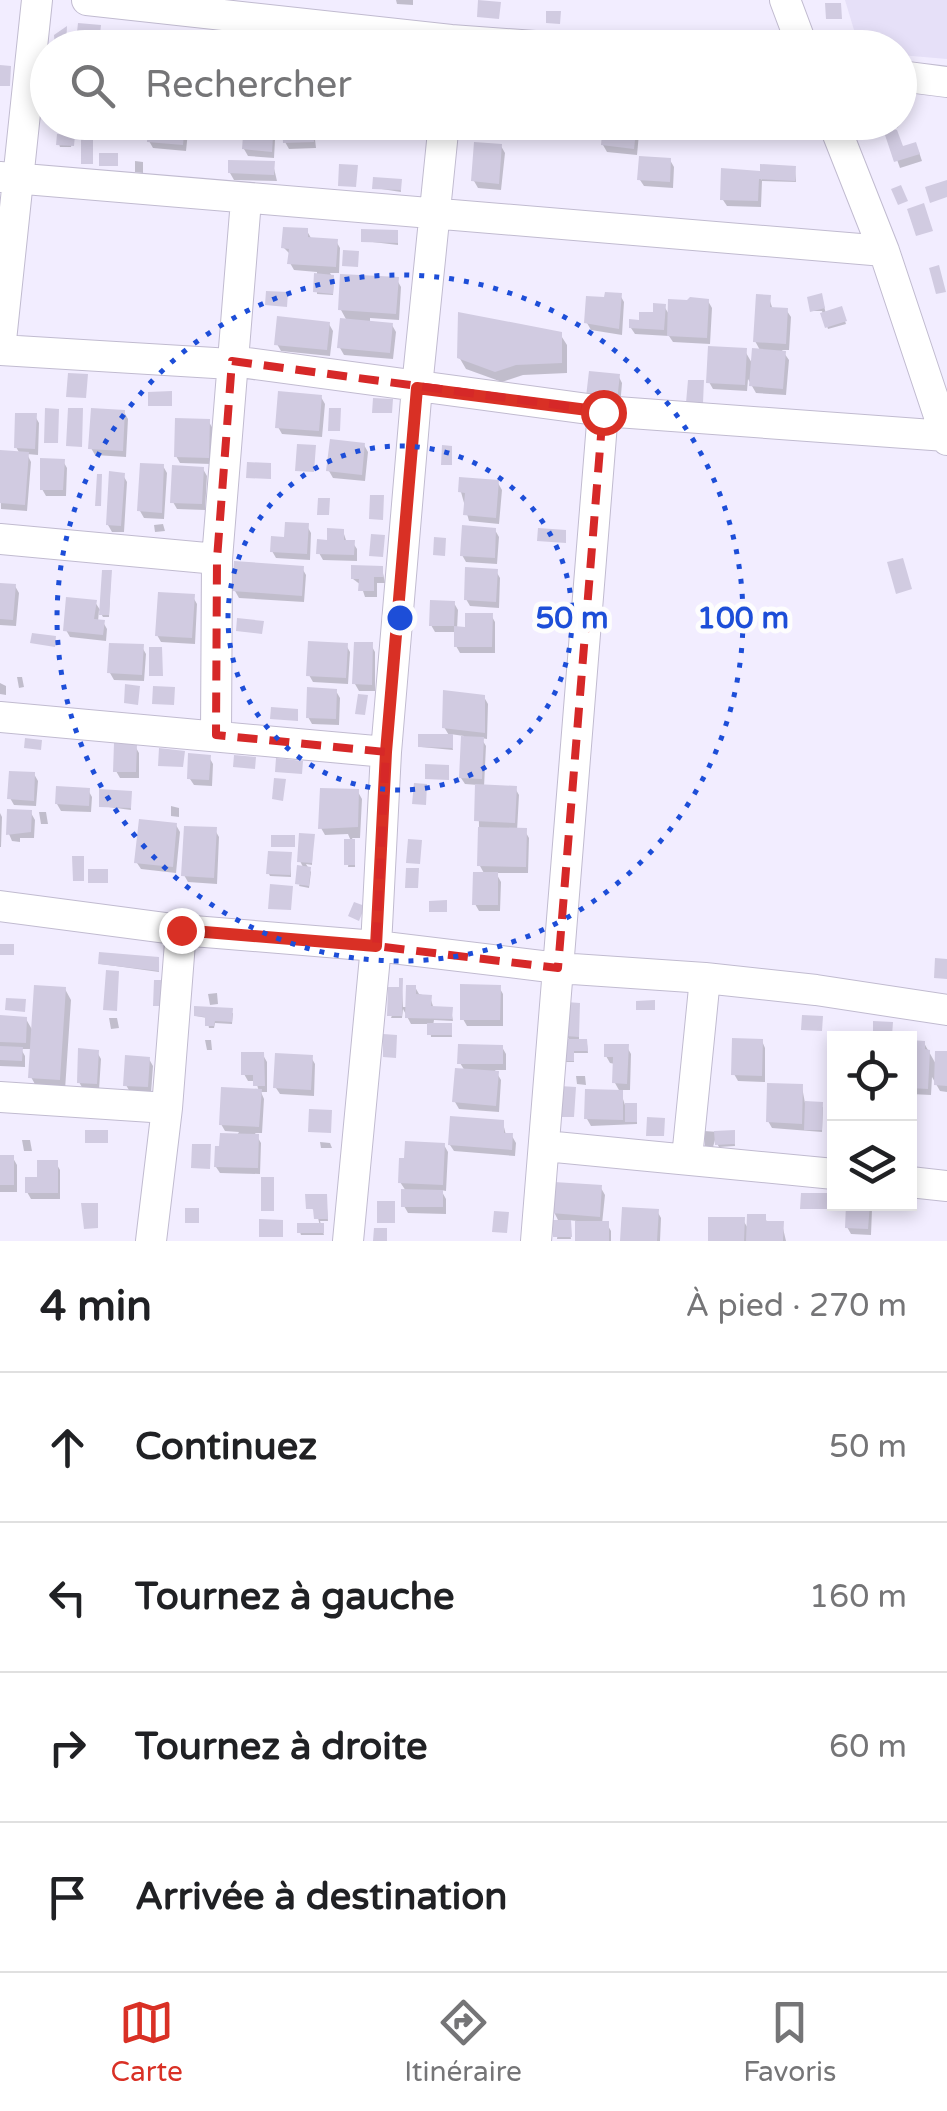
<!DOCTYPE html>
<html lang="fr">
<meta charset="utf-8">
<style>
:root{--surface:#fff;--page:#f2f2f2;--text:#202124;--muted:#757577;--line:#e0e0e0;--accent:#d93025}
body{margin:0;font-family:"Varela Round",sans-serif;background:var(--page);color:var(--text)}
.controls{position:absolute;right:30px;bottom:30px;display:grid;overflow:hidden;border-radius:0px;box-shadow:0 5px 15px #0003}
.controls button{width:90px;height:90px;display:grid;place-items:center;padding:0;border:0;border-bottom:2px solid var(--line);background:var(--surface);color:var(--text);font:50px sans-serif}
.stop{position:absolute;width:30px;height:30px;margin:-22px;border:8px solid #d93025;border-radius:50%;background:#fff}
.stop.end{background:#d93025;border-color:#fff;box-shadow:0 2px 10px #0008}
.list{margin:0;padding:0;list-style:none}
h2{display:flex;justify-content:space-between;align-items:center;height:130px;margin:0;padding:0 40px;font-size:42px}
h2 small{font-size:32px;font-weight:400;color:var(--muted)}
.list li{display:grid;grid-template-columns:65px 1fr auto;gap:30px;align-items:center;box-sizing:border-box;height:150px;padding:0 40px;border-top:2px solid var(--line)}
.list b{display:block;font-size:38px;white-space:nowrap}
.list em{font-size:32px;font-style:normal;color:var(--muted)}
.icon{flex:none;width:55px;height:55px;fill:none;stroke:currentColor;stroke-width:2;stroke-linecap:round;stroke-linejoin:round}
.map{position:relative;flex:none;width:947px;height:1241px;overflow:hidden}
.search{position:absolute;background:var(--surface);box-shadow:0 5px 15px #0003;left:30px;right:30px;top:30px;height:110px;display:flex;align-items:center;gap:25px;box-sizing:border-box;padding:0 35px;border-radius:55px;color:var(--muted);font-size:38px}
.sheet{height:730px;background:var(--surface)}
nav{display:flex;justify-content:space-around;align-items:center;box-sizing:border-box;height:140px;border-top:2px solid var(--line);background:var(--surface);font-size:28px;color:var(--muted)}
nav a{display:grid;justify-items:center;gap:5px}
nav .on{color:var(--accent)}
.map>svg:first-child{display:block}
</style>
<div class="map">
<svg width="947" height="1241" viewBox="0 0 947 1241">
<rect width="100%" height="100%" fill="#f2edff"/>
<path fill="#e6e0f8" d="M845,0h102v59l-47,-4v-7l-24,-1 -22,-17z"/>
<path fill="#0003" d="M396,0h17v5l-16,-1z
M145,37h5l1,11h-7z
M267,41h13l1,7h-15z
M900,113l5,5 -8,10 -7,-6h10z
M65,122h32v12l-26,-1 2,4 -2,10h-11l-1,-3 12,-6z
M107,122h5v16l-5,-3z
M151,122h38l-3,29 -33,-3 -4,-7z
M226,122h7l-2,14 -6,-3z
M246,122h30l-2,36 -26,-2 -4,-7z
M284,122h29l3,26 -27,1 -4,-7z
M379,122h42v10l-38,-2z
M606,122l34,1 -3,32 -30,-3 -4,-7z
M886,129l17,20 16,3 3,9 -22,7z
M501,146l4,7 -4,37 -23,-2 -4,-7z
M670,160l4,7 -1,21 -29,-2 -4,-6z
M135,161l8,1v11l-8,-1z
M273,164l4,17 -43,-1 -4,-7z
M763,167l32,1 1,14 -34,-1 -1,26 -34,-1 -4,-6 35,-27 4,7z
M400,181l1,11 -26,-4z
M307,231l4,7 25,3 4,7 -1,25h-9l4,7 -1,15 -16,-1v-22l-23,-2 -4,-7v-9l-7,-7z
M398,235v10l-34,-4z
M397,280l4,7 -2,33 -29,-2v5l22,2 4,7 -3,27 -49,-4 -4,-7 7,-27 -6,-11z
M620,295l4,7 -2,33 -31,-5 -4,-7 19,-23z
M769,298l4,12 14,1 4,6 -2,33h-7l7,10 -3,35 -30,-2 -8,-14 -1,12 -34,-2 -4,-7 36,-31 8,14 8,-13 -6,-11z
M822,298l4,16 15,-5 5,15 -18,5 -6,-18h-9z
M708,301l4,7 -2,36 -37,-2 -4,-6 -34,-2 -4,-6 33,-22 6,10z
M329,324l4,7 -3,25 -49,-5 -4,-7z
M560,334l7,11v28l-44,2 -21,7 -36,-13 -7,-12z
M591,374l28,3 3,6 -2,24z
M321,397l4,7 -3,33 -40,-3 -4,-7z
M124,412l4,7 -2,38 -31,-2 -4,-7z
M35,416l4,7 -1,32 -11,-1 4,8 -4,49 -26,-2 -1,-56 20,1 -4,-7z
M209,422l4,7 -2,35 -31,-1 -4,-7z
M364,445l4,7 -3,29 -32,-3 -4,-7z
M63,461l4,7 -1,28h-20l-4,-7z
M163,466l4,7 -3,46 -20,-1 -4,-7z
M203,469l4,7 -2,34 -28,-1 -4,-7z
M123,475l4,7 -3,50h-12l-4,-7z
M498,483l4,7 -3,34 -30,-3 -8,-29z
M163,524l2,7 -10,1 -1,-7z
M307,526l4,7 -1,27 -34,-2 -4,-7z
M495,530l4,7 -2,27 -31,-2 -4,-7z
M343,531l4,12h6l4,6v12l-34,-1 -4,-7z
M302,568l4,7 -2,27 -65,-4 -4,-7z
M382,568l3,15h-8v14h-12l-4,-12 -8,-6z
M496,571l4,7 -1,30 -29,-2 -4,-7z
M111,573l-2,44h-6l-4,-7 -1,12h5l4,7 -1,12 -36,-4 -4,-7 29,-28 7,11z
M0,585l15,1 4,7 -3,33 -16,-1z
M193,597l4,7 -2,40 -34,-2 -4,-7z
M454,603l4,7 -1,19h10l24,-14 4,7v31h-35l-4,-7v-14h-21l-4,-7z
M346,645l4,7 -2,32 -35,-2 -4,-7z
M371,645l4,7v39h-16l-4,-7z
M142,647l4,7 -2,27 -30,-1 -4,-7z
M17,677h5l2,10 -5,1z
M0,683l6,3v9l-6,-1z
M336,691l4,7 -1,27 -27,-1 -4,-7z
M484,697l4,7 -1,35 -6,-1 5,8 -2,41 31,1 4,7 -2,36h8l4,7 -1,35h-32l5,9 -1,29h-21l-4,-7 10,-29 -5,-9 -2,-81 -13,-1 -4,-6 3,-42 -14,-2 3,16 -32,-3 29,-10 -6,-10z
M135,746l4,7v25h-19l-4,-7z
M209,757l4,7 -1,22 -18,-1 -4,-6z
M34,774l4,7 -2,25 -22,-1 -4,-7z
M88,790l4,7 -1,15 -30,-1 -4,-7z
M358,792l4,7 -2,39h-8l3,6v23h-7l3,-26 -3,-7 -23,1 -4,-7z
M130,793l1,17 -30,-4z
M171,806l8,2v9l-8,-1z
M39,812h7l2,12h-7z
M0,813l2,4 -1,30h-1z
M31,813l4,7 -1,18h-14v4l-8,-1 -3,-7z
M176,825l4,7 -4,41 -35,-4 -4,-6z
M215,830l4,7 -2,47 -29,-2 -4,-7z
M313,837l-1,28 -6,-1 5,8 -2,16 -10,-2 5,-17 -4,-8z
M290,854l1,23 -21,-1 -1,-2z
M158,959l1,13 -58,-8z
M415,987l4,7 11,3 4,12h17l2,12 -19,-1 -1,6h18l1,11h-21l-1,-13h-19l-8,-15 -1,9h-11l11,-29 1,18h5z
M499,987l4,7v32h-36l-4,-7z
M65,989l6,11 -6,90 -28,-2 -6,-11 2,-28h-12l4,7v11l-25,-1v17v-65l26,1 8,14z
M217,993l1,11 -8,1 -2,-11z
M579,1006v35l8,3 1,9h-14v9h-8l4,-21 -3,-5z
M233,1013l-1,11 -17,-1 -1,5h-5l-2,-10 -11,-2z
M109,1018h8l2,10 -8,1z
M205,1040h6l1,10h-5z
M762,1041l3,7v34l-27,-1 -4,-7z
M910,1042l14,1 13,23 10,-12v38l-7,-1 -8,-14 -1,18 -21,-1z
M502,1047l4,7v16h-11l6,10 -2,32 -40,-3 -4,-7 10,-31 -5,-8z
M627,1047l4,7 -1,36h-10l5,15 12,3v16l-46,2 -4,-7 33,-27 -5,-9v-19l-5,-1 -4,-7z
M97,1052l4,7 -2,31 -16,-1 -4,-7z
M263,1055l4,7v30h-6l3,7 -2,34h-7l6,10 -1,31 -40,-1 -4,-6 23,-35 -14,-1 -4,-7 38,-32 -3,-11h-8l-4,-7z
M311,1057l4,7 -1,32 -34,-2 -4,-6z
M149,1059l4,7 -2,27 -21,-1 -4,-7z
M576,1076h9l1,9 -9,-1z
M802,1087l3,16 18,4 -1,25 -50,-4 -4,-7z
M830,1088h4v15l-3,-3z
M503,1123l3,12 6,1 4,7 -1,13 -61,-5 -4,-6z
M704,1131l30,2 1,13 -16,1 -4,-7 -2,7 -8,-1z
M22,1140h8l2,11h-8z
M320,1142l10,1 2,5h-11z
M444,1145l4,7 -2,39 -5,-1 5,9v15l-38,-1 -4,-7 2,-15 -6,-9z
M0,1158h13l4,7v27h-17z
M56,1163l4,7v29h-29l-4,-7z
M601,1188l4,7 -3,29h5l4,7v10h-34v-20l-9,-1 3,19h-14l2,-17 -5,-10z
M326,1196l2,25h-8l4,14h-23l-1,-3 20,-6 -4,-16 -8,-2z
M849,1204h20l3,5 -1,26 -20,-1 -4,-7z
M657,1211l4,7 -1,23h-37z
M764,1217l4,6 14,1 4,17h-75l32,-21 6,10z"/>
<path fill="#d1cbe1" d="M478,0l23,2 -2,17 -22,-2z
M825,3h16l1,16h-16z
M546,11h15l-1,13 -14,-1z
M78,23l23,2 -2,19 -23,-2z
M67,26l-1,22h-11l-1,-13z
M850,33l3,15h-17l-3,-11z
M0,65l11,1 -1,20h-10z
M62,122h33l-1,6 -32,-1z
M148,122h37l-2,23 -36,-3z
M193,122h24l-1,15h-23z
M244,122h30l-2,30 -30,-3z
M282,122h31l1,20 -31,1z
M603,122h34l-3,27 -33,-4z
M882,126l15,4 6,16 13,-4 4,12 -26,8z
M57,134l18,1 -1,11 -18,-1z
M81,137h12v27h-12z
M474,142l28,2 -3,40 -28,-3z
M99,153h19v13h-19z
M639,156l32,2 -1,24 -33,-2z
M228,160l47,1 -1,14 -46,-2z
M339,164l19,1 -2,22 -18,-1z
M760,164l36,2 -1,15 -36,-2 -1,22 -38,-1 1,-32 39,3z
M373,177l29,2 -1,11 -29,-1z
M947,180v17l-17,6 -5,-16z
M901,185l7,16 -10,4 -7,-16z
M924,203l9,28 -17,5 -9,-27z
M283,227l25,1v9l30,2 -2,28 -49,-3 2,-15 -8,-1z
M361,229l37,1v13l-37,-1z
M343,250l16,1 -1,16 -16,-1z
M939,265l7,27 -10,2 -7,-26z
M314,273l20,2 -1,19 -20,-2z
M340,274l59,3 -3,37 -58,-4z
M266,291l22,1 -1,15 -22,-2z
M605,292l17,1 -3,36 -35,-6 2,-27 18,1z
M822,293l3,15 -15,4 -3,-15z
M756,294l15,1 -1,12 18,1 -2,36 -33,-2z
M690,297l19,2 -2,39 -40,-2 1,-37 19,1z
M653,303l13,1 -2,26 -35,-2v-9l10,1v-8h14z
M842,306l5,15 -22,7 -5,-15z
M458,312l104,20v31l-46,2 -21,7 -38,-14z
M277,316l53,6 -3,28 -53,-5z
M340,318l53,5 -3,30 -53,-5z
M708,346l39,2 -2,37 -39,-2z
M752,348l34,3 -3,38 -34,-3z
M589,371l31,3 -3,27 -31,-4z
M68,373l20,1 -2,24 -20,-1z
M688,380h16l-1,23h-17z
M172,391v15h-24v-14z
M278,391l44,4 -3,36 -44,-3z
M373,398l20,1 -1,14h-20z
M45,408l14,1 -1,34h-14z
M68,408h15l-1,39 -16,-1z
M91,408l34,2 -2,41 -35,-2z
M329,408h12l-1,23h-12z
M15,413h22l-2,36 -21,-1z
M175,418l35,1 -1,39 -35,-1z
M330,439l35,4 -3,32 -36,-4z
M297,444l19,1 -2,27 -19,-1z
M442,445l10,1v19h-11z
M0,450l29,2 -4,53 -25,-2z
M40,458l25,1 -2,31h-23z
M247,462l24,1v16l-25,-1z
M140,463l24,1 -2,49 -25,-2z
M172,465l32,2 -2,37 -32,-1z
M109,471l16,2 -4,53 -15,-1z
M97,474h5l-1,32h-6z
M459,477l40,3 -3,38 -33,-3 2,-22 -7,-1z
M370,495h14l-1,25 -14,-1z
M318,498h12l-1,17h-12z
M285,522l24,1 -2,31 -37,-2 1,-16 13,1z
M462,525l34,3 -1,30 -35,-2z
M327,528l17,1v11h11l-1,15 -38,-1 1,-15 10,1z
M538,528l28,2v13l-29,-2z
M371,534l14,1 -2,22 -14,-1z
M434,537l12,1 -1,18 -12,-1z
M903,558l9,31 -16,5 -9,-32z
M234,561l70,5 -2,30 -70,-5z
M351,565l32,1v11h-9v14h-16l1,-12h-8z
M465,567l33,2 -2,33 -32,-2z
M102,570h10l-3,45h-10z
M0,583l16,1 -3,36 -13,-1z
M158,592l37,2 -3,44 -37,-2z
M66,597l31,3 -3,19 11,1 -2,15 -40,-4z
M430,600l25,1 -1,25h-25z
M465,613h28l-1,34h-38v-21l11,1z
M237,618l27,3 -2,13 -26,-3z
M32,633l24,3 -1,11 -25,-4z
M308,641l40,2 -2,35 -40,-2z
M354,642h19l-1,43 -20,-1z
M109,643l35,1 -2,31 -35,-2z
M149,647h13l1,29h-14z
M125,684l15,2 -2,19 -14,-2z
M153,686l22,1 -1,18 -22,-1z
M307,687l30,2 -1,30 -30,-1z
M443,690l42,5v38l-43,-5z
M358,694l10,1 -3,20 -10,-1z
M271,707l27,2v12l-28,-2z
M418,734h35v14l-35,-1z
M461,736l23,1 -2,42 -23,-1z
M25,738l17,2 -1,10 -17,-2z
M114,743l23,1 -1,28h-23z
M159,748l26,3 -2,16 -25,-1z
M188,753l23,2 -2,25 -22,-1z
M234,755l22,2 -1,12 -22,-2z
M276,758l27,3 -1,13 -27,-2z
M425,764l24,1v15l-24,-1z
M9,771l26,1 -1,29 -27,-2z
M274,778l12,1 -3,22 -11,-2z
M414,783l13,1 -1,21 -14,-1z
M475,784l42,2 -2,37 -41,-2z
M56,786l34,2 -1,18 -34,-2z
M320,788l39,1 -1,38 -40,2z
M99,789l33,2 -1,17 -32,-1z
M7,809l25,1 -1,22 -25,3z
M139,819l38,4 -4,44 -39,-4z
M184,826l33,1 -3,51 -33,-2z
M478,827l49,1 -1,39 -49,-1z
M299,833l16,1 -3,29 -15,-1z
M271,835h24v12h-24z
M344,839h11v26h-11z
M408,839l14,1 -2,24 -14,-1z
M268,851l24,1 -2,23 -24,-1z
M72,856h12v25h-11z
M297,865l14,2 -2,19 -14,-2z
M406,868h13l-1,20h-13z
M88,869h20v14h-20z
M473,872h25v33h-26z
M270,884l23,2 -2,24 -23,-1z
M447,900v12h-18v-11z
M354,902l11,4 -6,15 -11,-5z
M0,944h14v11h-14z
M99,952l60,5v14l-61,-7z
M935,958l12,1v20l-13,-1z
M106,970l13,1 -2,40 -14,-1z
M399,978h4l-1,38h-15l1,-29h11z
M154,980h13v26h-14z
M460,984l41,1 -1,35h-40z
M34,985l32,2 -6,93 -32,-2z
M406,985h10v9l16,1 -1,11 22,1 -1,12 -47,-1z
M6,998l20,1 -1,13 -20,-2z
M655,1000v10h-19v-9z
M566,1002l14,1 -1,34 -14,-1z
M194,1006l39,2 -1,14 -17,-1 -1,5h-9v-9l-11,-1z
M0,1015l27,2 -1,26 -26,-1z
M802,1015l21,1 -1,15 -21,-1z
M873,1021l20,1 -1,14 -19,-1z
M427,1023h25v12h-25z
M383,1034l14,1 -1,23 -13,-1z
M732,1038l31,1 -1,37 -31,-1z
M562,1039h25l1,12h-14v10h-12z
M910,1040l15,1v8l5,1 -2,39 -18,-1z
M458,1044l45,1v19h-46z
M604,1044h25l-2,40 -15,-1 1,-26h-9z
M0,1046l23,1 -1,14 -22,-1z
M78,1048l21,2 -2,34 -20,-1z
M935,1051h12v35l-13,-1z
M241,1052h23l1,34h-12v-11h-12z
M275,1053l38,2 -2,35 -38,-2z
M125,1055l25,2 -2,30 -25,-1z
M455,1068l44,3 -3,35 -44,-4z
M767,1083l36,1 -1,40 -36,-2z
M560,1086l16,1 -2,30h-16z
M221,1087l41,2 -3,38 -40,-2z
M585,1089l38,1v30l-39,-1z
M805,1101l18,1 -1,28h-18z
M625,1103h12v19h-12z
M309,1109l23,1 -1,23 -23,-1z
M450,1116l54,4v13h9l-1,17 -64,-5z
M647,1117l18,1 -1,18h-18z
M85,1130h23v13h-23z
M735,1130v14l-20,1 -1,-14z
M220,1133l39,1 -1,34 -44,-1 1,-21h4z
M405,1141l40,2 -2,42 -45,-2 1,-25h5z
M192,1144h19l-1,25 -19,-1z
M0,1155h14v30h-14z
M37,1160h21v33h-33v-16h12z
M261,1177h13v34h-13z
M554,1182l48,3 -2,32 -49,-4z
M401,1189l42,1v17h-42z
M801,1193h27v16h-28z
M305,1194h22l1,25h-14l-1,-10h-7z
M377,1201h18v22h-18z
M81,1203h17v25l-14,1z
M846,1204h24l-2,25 -23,-1z
M622,1207l37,2 -2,32h-37z
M185,1208h14v15h-14z
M494,1211l15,1 -2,21 -15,-1z
M747,1214h19v7h18l-1,20h-37z
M708,1217h37l-1,24h-36z
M259,1219l24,1v17h-24z
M552,1220h19l1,17h-19z
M575,1221h34v20h-34z
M297,1223h27v10h-27z
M374,1228h13v13h-14z"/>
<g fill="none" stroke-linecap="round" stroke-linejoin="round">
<defs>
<path id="minor" d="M37,0l-37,350 231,14
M87,0l364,40 112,8
M785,0l18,48
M900,76l47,6
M833,122l51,129 63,189
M0,177l884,74
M232,361l371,50 343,25
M0,539l217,20
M0,717l386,35
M216,735l1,-176 29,-359
M0,906l181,24 195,16 182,22 147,10 111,12 131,20
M0,1097l167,11
M545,1146l289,28
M687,1158l18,-180
M910,1182l37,4
M151,1241l16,-133 14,-178
M348,1241l28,-295 10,-194 31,-365 27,-265
M536,1241l67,-830"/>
</defs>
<use href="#minor" stroke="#c1bbd0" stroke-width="32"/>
<use href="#minor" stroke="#fff" stroke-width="30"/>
</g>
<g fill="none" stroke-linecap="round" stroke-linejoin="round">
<path stroke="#d93025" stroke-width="12" d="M181,930l195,16 10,-194 31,-364 186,24"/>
</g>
<path fill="none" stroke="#d62828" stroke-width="8" stroke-dasharray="20 12" stroke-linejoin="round" d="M232,361l371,50 -45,557 -182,-22 10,-194 -170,-17 1,-176z"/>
<g fill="none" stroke="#1d4ed8" stroke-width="5" stroke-dasharray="5 10">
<circle cx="400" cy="618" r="172"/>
<circle cx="400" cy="618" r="343"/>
</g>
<circle cx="400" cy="618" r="15" fill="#1d4ed8" stroke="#fdfdfd" stroke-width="5"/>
<g font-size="30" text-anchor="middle" font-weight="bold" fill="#1d4ed8" stroke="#fdfdfd" stroke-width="10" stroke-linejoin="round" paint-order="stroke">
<text x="572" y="628">50 m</text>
<text x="743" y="628">100 m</text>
</g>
</svg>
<div class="controls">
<button><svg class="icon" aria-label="locate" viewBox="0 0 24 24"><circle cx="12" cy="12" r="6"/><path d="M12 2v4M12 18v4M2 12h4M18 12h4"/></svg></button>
<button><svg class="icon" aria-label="layers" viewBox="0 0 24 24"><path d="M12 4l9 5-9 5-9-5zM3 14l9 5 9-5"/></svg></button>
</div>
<div class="stop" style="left:603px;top:412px"></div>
<div class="stop end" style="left:181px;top:930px"></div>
<div class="search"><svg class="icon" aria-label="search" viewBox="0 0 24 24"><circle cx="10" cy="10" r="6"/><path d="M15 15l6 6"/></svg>Rechercher</div>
</div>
<section class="sheet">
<h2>4 min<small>À pied · 270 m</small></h2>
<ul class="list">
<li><svg class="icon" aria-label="ahead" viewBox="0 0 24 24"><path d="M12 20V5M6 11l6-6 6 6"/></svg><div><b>Continuez</b></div><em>50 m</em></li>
<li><svg class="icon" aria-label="left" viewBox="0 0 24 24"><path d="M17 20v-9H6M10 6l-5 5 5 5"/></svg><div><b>Tournez à gauche</b></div><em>160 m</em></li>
<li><svg class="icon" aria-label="right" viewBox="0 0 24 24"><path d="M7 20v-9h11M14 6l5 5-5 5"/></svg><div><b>Tournez à droite</b></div><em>60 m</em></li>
<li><svg class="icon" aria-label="arrive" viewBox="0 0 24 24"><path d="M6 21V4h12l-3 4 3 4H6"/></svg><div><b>Arrivée à destination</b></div></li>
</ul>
</section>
<nav>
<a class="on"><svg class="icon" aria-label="map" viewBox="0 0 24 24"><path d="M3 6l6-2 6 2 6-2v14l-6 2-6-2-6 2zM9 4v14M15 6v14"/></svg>Carte</a>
<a><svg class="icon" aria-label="directions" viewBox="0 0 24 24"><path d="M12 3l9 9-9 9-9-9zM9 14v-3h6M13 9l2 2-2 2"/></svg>Itinéraire</a>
<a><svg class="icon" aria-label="saved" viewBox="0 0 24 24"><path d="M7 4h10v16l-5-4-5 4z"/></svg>Favoris</a>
</nav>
